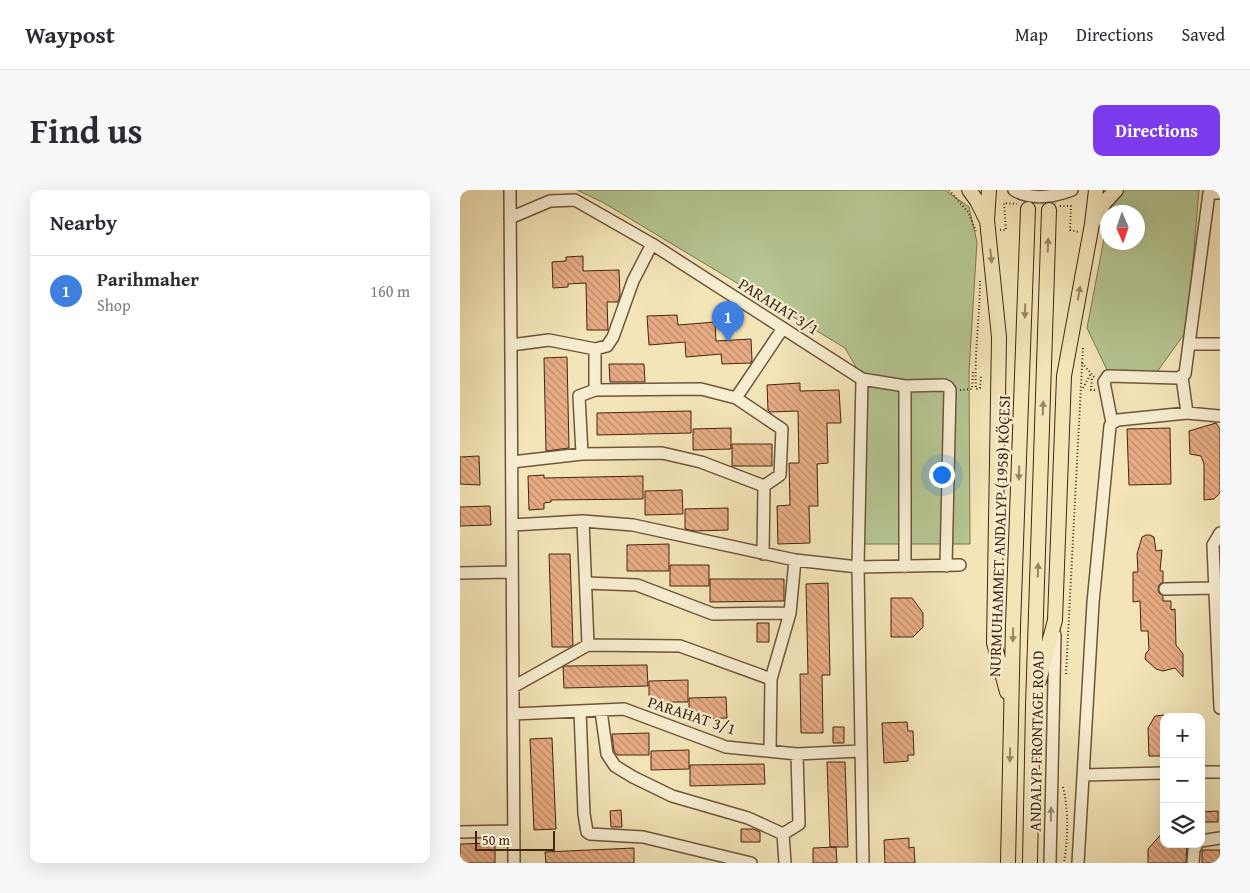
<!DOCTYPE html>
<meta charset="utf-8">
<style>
:root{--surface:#fff;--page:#f7f7f7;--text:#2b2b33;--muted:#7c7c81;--line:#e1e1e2;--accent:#7c3aed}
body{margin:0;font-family:"Gentium Book Plus",serif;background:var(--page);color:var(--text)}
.controls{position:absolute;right:15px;bottom:15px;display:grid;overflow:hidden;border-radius:10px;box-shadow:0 5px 20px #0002}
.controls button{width:45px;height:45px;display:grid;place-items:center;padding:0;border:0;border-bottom:1px solid var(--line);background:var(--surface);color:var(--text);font:25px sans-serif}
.compass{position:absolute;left:640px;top:15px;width:45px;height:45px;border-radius:50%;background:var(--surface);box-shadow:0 5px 20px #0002;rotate:178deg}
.scale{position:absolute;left:15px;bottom:12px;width:80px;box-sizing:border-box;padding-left:5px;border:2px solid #442510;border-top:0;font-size:14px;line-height:18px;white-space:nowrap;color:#442510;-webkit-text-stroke:4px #f7eed1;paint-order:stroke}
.you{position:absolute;left:481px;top:284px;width:18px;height:18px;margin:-12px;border:4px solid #fff;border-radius:50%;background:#1a73e8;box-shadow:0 0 0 8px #1a73e833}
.badge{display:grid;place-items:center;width:32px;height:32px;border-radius:50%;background:var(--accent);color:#fff;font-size:16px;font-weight:700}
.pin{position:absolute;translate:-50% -41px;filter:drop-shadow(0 1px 2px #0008)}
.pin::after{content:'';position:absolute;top:26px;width:18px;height:15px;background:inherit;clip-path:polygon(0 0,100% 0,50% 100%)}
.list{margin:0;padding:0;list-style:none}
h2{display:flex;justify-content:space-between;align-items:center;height:65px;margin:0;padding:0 20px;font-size:21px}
h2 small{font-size:16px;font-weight:400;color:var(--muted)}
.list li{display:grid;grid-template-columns:32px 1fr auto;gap:15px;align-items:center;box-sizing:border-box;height:70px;padding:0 20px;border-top:1px solid var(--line)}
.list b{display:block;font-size:19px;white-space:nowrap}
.list p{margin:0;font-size:16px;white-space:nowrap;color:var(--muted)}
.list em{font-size:16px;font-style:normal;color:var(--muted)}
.icon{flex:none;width:28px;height:28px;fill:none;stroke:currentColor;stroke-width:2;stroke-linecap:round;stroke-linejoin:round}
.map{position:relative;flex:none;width:760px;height:673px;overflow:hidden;border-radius:10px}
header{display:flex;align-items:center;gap:30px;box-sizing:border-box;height:70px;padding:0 25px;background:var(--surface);border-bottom:1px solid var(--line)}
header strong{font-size:24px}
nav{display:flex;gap:28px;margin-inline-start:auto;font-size:18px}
.intro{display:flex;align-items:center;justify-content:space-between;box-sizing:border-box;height:120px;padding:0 30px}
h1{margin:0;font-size:35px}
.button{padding:12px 22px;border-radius:10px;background:var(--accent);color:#fff;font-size:18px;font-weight:700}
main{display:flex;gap:30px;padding:0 30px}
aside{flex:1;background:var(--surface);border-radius:10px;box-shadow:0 5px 20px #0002}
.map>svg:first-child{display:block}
</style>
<header>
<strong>Waypost</strong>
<nav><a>Map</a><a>Directions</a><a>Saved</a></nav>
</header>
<div class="intro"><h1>Find us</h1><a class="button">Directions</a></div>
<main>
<aside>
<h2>Nearby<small></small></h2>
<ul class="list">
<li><span class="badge" style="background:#3f7fe0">1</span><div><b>Parihmaher</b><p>Shop</p></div><em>160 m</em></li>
</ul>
</aside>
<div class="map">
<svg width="760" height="673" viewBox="0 0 760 673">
<defs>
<pattern id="building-back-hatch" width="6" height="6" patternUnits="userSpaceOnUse" patternTransform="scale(1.25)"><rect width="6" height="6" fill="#e7ac84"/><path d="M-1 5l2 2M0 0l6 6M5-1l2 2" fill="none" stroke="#bd8c6b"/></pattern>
</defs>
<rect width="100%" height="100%" fill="#f3e5b8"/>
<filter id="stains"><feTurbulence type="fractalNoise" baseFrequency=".004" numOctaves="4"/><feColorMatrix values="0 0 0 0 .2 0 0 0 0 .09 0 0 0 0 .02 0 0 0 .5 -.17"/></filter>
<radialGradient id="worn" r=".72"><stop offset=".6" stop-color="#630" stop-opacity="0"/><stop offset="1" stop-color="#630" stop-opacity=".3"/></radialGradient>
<path fill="#b5c693" stroke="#7c7652" d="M117,0h368l24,17 8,35 -8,129 1,173h-110l-1,-172 -14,-24 -241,-145z
M666,0h73l-12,140 -30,42h-49l-21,-44 20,-105 1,19h30v-30h-28l1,-5z"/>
<path fill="url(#building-back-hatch)" stroke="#442510" d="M123,66v15l36,-1 1,25 -2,7h-11l1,28h-21l-1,-47 -18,1v3l-15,1 -1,-26 14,-1v-4z
M217,125l1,10 37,-3 1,19 35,-2 1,21 -1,3 -29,1 -1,-10 -35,3 -1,-15 -36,3 -2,-29z
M107,167l2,91 -23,3 -2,-93z
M149,174h35l1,18h-35z
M340,193v8l39,-1 2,33h-14l1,40 -11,1 1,42h-9l1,37 -32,1 -1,-38 13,-1 -1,-42h10l-1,-52 -28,1 -2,-2 -1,-25z
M231,221v22l-94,2v-22z
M756,233l4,6v64l-6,6 -10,1v-36l-3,-8 -11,-2 -1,-23z
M271,238v21l-38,1v-21z
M710,238l1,56 -42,1 -2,-56z
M272,254h40v22h-40z
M19,266l1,29 -20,-1v-27z
M84,285v3l99,-2v23l-92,1v2l-7,1v6l-15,1 -1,-34z
M222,300l1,24 -38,1v-24z
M30,316l1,19 -31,1v-19z
M268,318v22l-33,1 -10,-2v-20z
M686,345h4l4,2 2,14 6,-1 -2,21h3v11l-4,3 -1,5 1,3 4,3v5h8v9l4,-1 1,36 7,9v23l-8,-9 -12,3 -7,-2 -11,-10 1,-6 3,-3 -1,-19h-7l-1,-30 -7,1v-30h5l-1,-18 5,-17z
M209,354v27h-42v-26z
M89,364h21l3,91 -4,2h-17z
M210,375h39v21h-39z
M250,389h74v22l-74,1z
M368,393l2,92h-8l1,58h-22l-1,-59h8l-2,-90z
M431,408h21l11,15v14l-10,10h-22z
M297,433h12v19h-12z
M187,475l1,21 -84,2 -1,-21 2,-1z
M228,490v22h-39v-21z
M266,507l1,21 -38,1v-21z
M704,525v41h-15l-1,-28 7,-12z
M447,532l1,9h5l1,24h-6v6l-24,2 -2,-40z
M373,537h11v16h-11z
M189,543v22h-32l-3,-4 -2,-17z
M92,548l4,91 -22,1 -4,-91z
M229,560v19l-38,1v-19z
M367,572h18l3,85h-18z
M304,574l1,20 -75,2v-21z
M161,620l1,17h-11l-1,-16z
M758,621v11h-17v-10z
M281,639h12l7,3v10h-19z
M704,641v13h23l-1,19h-38v-14z
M449,648v10l5,-1 1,16h-30l-1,-23z
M35,653v20h-35v-19z
M376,657l1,16h-24v-15z
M174,658v15h-88l-1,-11z
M742,660h18v13h-18z"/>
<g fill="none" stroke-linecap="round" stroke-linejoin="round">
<path stroke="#d0bf96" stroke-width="14" stroke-dasharray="14 7" stroke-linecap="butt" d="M589,20v-20"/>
<defs>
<path id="minor" d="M50,0l4,673
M554,0c18,11 39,7 58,0
M50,28l40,-17 25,-1 77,44 210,135 -4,188 5,296
M729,154h31
M51,155l38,-5 46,9v41l106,-1 35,9 46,31 -2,46 -16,11 -1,68
M135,159l12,-3 6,-9 20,-56 19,-37
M722,187l5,36
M402,189l43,7v181
M445,196l39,-1 4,2 2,3 -4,176
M276,208l47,-70
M652,233l-8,-41 4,-6 70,2 7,-4 24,-181h11
M122,264l-3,-58 16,-6
M52,272l70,-8 80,-1 39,9 63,24
M52,335l71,-4 50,4 162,35 63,7 102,-2
M760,343l-7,12 7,163
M0,383l52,-1
M126,393l51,2 76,29 77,-1
M705,399l48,-1
M128,455l92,1 91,33
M53,497l75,-42 -5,-124
M120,521l4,103 3,18 3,2 53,3 108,26
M141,521l6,43 8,12 18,11 39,19 76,22 35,16
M53,524l111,-5 102,38 71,7 63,-3
M310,561l1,-72 19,-66 5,-53
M741,582h19
M623,585l81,-2
M0,642l54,-1
M741,651l19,-3
M325,673l-2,-29 16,-10 -2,-70
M590,673l5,-228
M618,673l15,-260 17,-177 2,-3 6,-3 69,-7 33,3
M733,673l1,-13 3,-6"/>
<path id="major" d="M509,0l8,11 9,18
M529,0l-2,30 12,117 -5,306 13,49
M635,30l9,-17 12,-13
M579,491l16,-61 9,-244 28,-152 4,-34
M548,673l5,-237 15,-417
M570,673l3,-157 16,-496"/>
</defs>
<use href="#minor" stroke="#70553a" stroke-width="14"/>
<use href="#major" stroke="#442510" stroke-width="16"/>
<path stroke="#442510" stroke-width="2" stroke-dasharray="1 2.5" stroke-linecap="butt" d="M489,0l19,22 8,19
M600,16h11l-1,24 9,2
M540,40h6l-2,-27 13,1
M520,91c0,36 -6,72 -4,108l4,-1 1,-12
M622,173l13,15
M632,189l-1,11h4
M623,198l8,-15
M500,200l12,-1 1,-17h2
M606,484l17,-327
M603,597c6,25 5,50 1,76"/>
<use href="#minor" stroke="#f7eed1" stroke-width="11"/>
<use href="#major" stroke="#f3e5b8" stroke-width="14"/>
</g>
<defs><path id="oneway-solid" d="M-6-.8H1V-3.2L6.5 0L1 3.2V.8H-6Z" transform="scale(1.25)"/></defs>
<g fill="#9c8564">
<use href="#oneway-solid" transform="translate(588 55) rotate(-88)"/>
<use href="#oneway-solid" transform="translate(531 66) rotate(84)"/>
<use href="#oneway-solid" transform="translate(619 103) rotate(-80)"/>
<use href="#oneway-solid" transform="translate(565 121) rotate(92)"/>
<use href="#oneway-solid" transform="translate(583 218) rotate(-88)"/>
<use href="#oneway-solid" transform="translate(559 283) rotate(92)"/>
<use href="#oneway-solid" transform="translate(578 380) rotate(-88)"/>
<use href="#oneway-solid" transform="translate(553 445) rotate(91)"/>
<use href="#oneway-solid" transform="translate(550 565) rotate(91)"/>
</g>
<use fill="#9e8a70" href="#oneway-solid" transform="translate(591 624) rotate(-89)"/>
<g text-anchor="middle" stroke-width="4.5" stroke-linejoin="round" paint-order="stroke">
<g font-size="16" fill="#442510" stroke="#f7eed1">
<text transform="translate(319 116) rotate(32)" y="6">PARAHAT 3/1</text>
<text transform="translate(539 346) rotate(-88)" y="6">NURMUHAMMET ANDALYP (1958) KÖÇESI</text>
<text transform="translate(232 525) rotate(18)" y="6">PARAHAT 3/1</text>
<text transform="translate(576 551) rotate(-89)" y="6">ANDALYP FRONTAGE ROAD</text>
</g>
</g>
<rect width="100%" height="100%" filter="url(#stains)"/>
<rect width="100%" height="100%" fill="url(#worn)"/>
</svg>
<div class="controls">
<button>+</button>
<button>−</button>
<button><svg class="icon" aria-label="layers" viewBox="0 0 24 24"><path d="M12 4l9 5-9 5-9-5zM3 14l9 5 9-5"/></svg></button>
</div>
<svg class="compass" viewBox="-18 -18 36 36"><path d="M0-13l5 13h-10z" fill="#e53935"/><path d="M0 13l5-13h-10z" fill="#7c7c81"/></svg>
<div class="scale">50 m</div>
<div class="you"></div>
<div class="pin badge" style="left:268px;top:152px;background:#3f7fe0">1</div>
</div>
</main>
